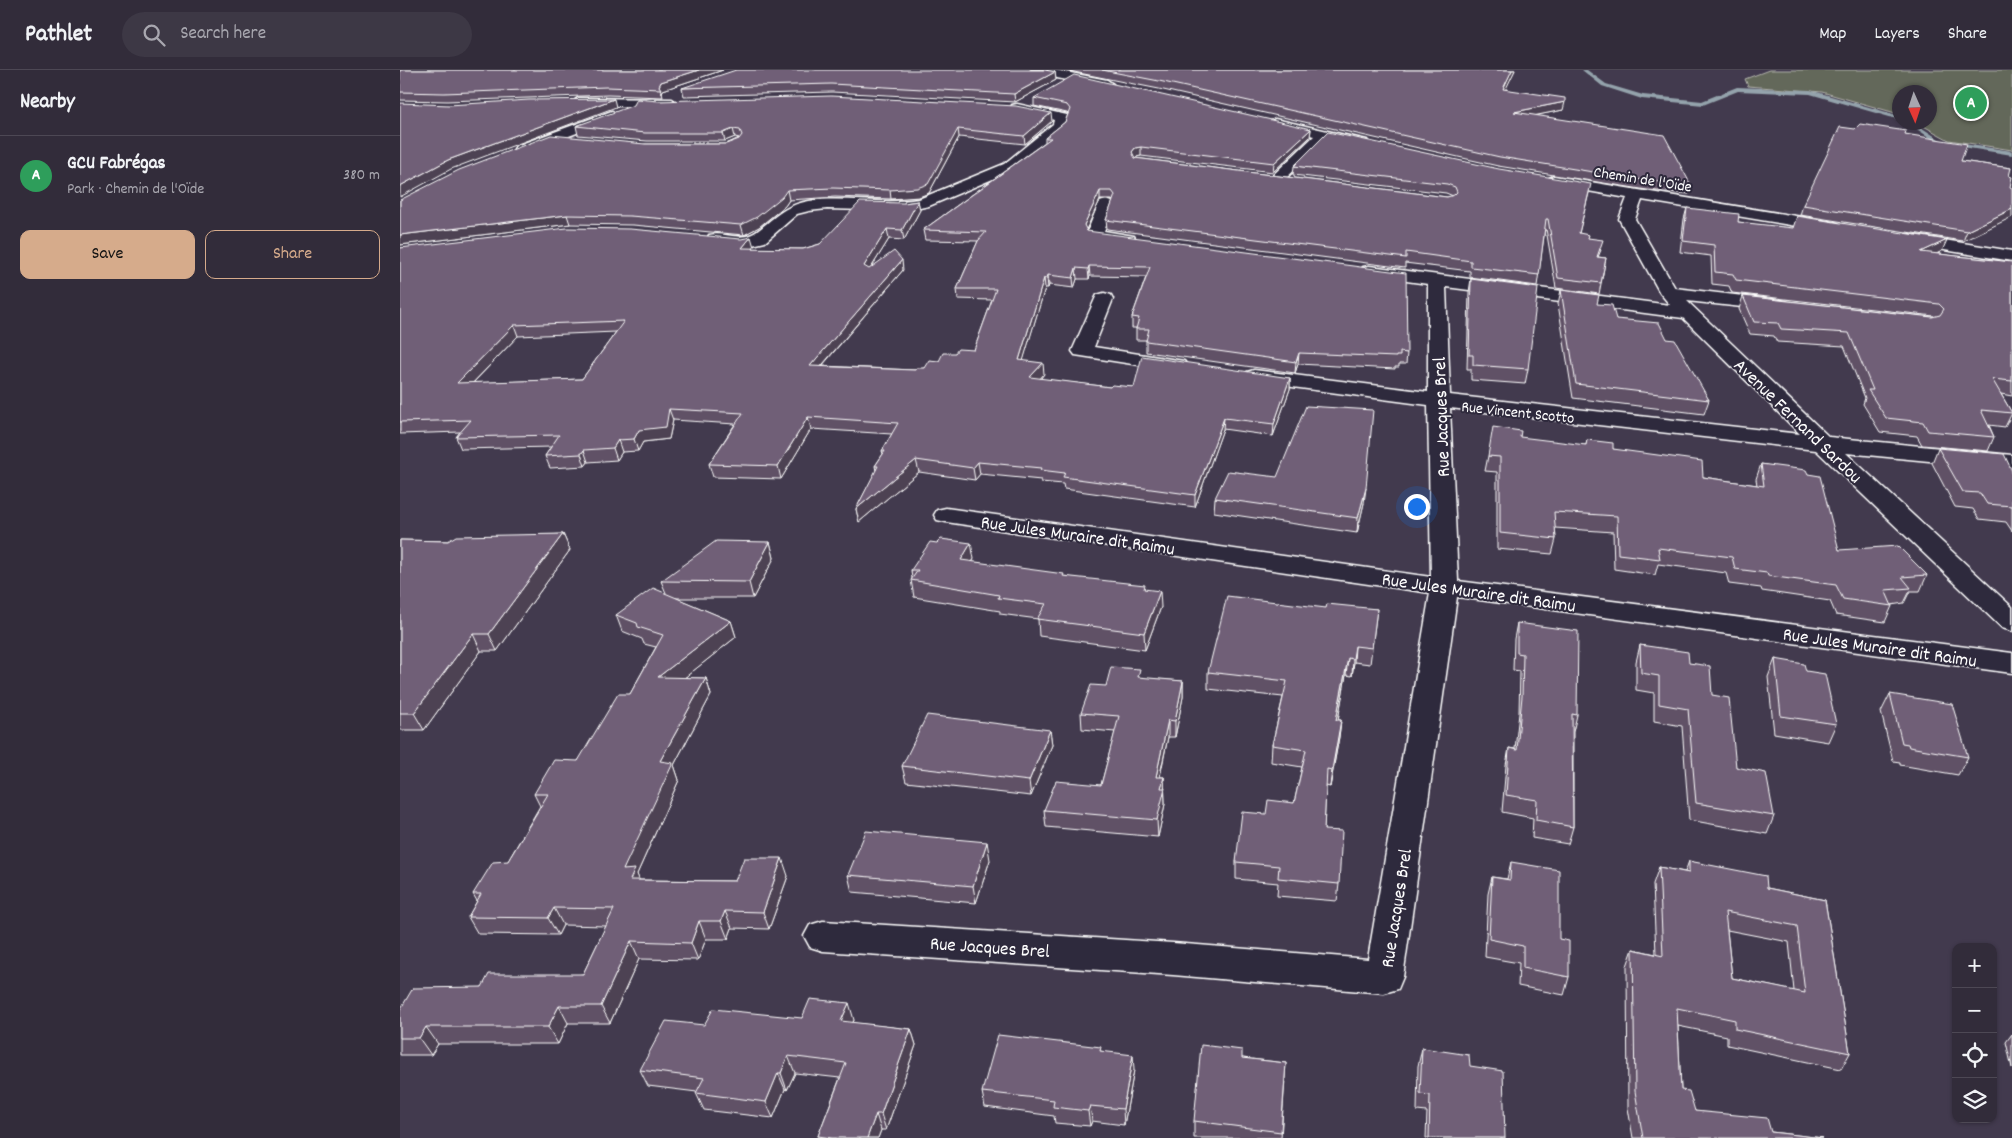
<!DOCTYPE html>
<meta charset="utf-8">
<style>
:root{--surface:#322c3a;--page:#3d3845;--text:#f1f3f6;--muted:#a8a7af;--line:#4d4854;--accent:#d6ab8b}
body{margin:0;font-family:Dekko,sans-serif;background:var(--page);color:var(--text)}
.controls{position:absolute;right:15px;bottom:15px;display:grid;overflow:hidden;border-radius:10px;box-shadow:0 1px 4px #0004}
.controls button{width:45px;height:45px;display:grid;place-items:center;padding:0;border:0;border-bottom:1px solid var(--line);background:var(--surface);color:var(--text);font:25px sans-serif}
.compass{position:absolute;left:1492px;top:15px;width:45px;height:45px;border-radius:50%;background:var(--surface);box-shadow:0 1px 4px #0004;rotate:177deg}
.you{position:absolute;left:1016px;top:436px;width:18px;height:18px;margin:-12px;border:4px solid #fff;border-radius:50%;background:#1a73e8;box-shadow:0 0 0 8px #1a73e833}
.badge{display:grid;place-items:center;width:32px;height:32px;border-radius:50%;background:var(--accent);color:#fff;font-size:16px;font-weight:700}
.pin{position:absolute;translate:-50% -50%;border:2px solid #fff;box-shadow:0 1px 5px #0006}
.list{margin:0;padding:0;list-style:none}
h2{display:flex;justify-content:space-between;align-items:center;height:65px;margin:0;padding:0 20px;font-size:21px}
h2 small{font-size:16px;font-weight:400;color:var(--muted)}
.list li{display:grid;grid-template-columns:32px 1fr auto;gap:15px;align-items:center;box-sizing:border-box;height:80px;padding:0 20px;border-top:1px solid var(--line)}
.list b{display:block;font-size:19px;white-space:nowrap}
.list p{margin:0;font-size:16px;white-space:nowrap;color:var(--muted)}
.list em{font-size:16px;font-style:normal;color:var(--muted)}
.actions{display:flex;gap:10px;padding:15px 20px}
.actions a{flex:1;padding:11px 0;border:1px solid var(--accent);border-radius:10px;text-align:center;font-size:18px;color:var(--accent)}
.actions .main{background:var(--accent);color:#111}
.icon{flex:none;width:28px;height:28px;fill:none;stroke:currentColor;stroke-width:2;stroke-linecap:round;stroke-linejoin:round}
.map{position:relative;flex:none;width:1612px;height:1068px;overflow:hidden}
header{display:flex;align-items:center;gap:30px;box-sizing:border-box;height:70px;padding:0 25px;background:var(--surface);border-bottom:1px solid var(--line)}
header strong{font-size:24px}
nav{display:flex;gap:28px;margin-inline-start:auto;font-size:18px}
.search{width:350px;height:45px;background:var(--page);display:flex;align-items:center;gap:12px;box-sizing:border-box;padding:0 18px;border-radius:28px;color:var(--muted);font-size:19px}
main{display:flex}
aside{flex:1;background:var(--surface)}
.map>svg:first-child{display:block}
</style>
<header>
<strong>Pathlet</strong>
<div class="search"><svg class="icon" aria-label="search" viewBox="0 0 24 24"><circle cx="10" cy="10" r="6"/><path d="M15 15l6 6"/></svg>Search here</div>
<nav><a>Map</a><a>Layers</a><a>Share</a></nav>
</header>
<main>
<aside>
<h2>Nearby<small></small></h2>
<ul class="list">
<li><span class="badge" style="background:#2e9e5b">A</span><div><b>GCU Fabrégas</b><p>Park · Chemin de l'Oïde</p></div><em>380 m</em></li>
</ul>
<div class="actions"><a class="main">Save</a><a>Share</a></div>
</aside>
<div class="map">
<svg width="1612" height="1068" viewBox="0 0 1612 1068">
<rect width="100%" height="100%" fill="#423a4e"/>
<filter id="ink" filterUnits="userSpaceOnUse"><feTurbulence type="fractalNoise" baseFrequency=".02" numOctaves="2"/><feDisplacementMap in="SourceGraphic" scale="10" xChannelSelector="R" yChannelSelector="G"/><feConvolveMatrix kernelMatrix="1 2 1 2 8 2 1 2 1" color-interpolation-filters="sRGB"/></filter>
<g filter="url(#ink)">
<path fill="#64685a" stroke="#b2b4ac" d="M1369,0h243v80l-63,-10 -31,-17 12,-1v-30h-30l-1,22 -77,-22 -74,-6 -3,-7z"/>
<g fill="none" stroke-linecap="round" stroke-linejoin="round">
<path fill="#94a3ac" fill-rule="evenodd" d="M1182,0h5l19,14 37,11 59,6 35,-14 73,3 90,26v4l-90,-26 -72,-3 -35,14 -61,-6 -40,-13z
M1506,52h7l29,19 70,10v4l-74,-12z"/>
<defs>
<path id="minor" d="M631,0h24l52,10 6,4 -6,4 -70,-14z
M178,28l94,1 6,4 -6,4 -99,-2 -1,-3z
M617,34l50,11 2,3 -5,11 -50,41 -85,36 -23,5 -79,-2 -18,2 -12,3 -32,28 -21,5 -35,-4 -2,-4 2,-4c14,-3 28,5 41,0 6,-2 11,-7 16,-11 13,-11 24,-20 43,-23 36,-5 74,4 110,-2l85,-35 49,-40 1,-4 -42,-9 -2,-3 2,-3z
M212,41l7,4 -2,3 -91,34h-10l-2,-3 2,-3z
M875,49l92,21 2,3 -2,3 -5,1 -35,-8 -45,43h-10l-3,-3 3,-3 42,-40 -44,-10 -2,-3z
M1154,106l284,47 2,4 -2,4 -6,1 -190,-32 -7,19 40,69 111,13 2,4 -2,4 -7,2 -92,-10 142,136 183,18v14l-166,-16 166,154v24l-10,-3 -186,-178 -366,-42 8,173 554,72v20l-555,-76 -54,380 -5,12 -14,4 -211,-18 -350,-24 -13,-4 -6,-11 6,-11 13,-4 350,22 195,16 62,-366 -484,-71 -9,-2 -3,-5 3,-5 9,-2 485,69 -3,-172 -174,-23 -7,-2 -3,-4 3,-4 7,-2 174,22v-108l-65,-9 -3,-4 3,-4 6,-1 301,39 -10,-12 -41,-74 8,-21 -78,-14 -3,-3 3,-3zM1046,217l237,31 117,116 -350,-39z
M706,130l6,2 2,3 -10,26 30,5 2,4 -2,4c-13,3 -33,-2 -46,-5l-2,-4 12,-30 2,-3z
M1507,164l105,17v10l-111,-18 -2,-4 2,-4z
M704,223l7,2 2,4 -19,48 90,14 3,4 -3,4 -7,2 -102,-16 -3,-4 23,-52 2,-4z"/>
</defs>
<use href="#minor" stroke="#fff" stroke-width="3"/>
<use href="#minor" fill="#2f2a3d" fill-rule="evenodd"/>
</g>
<path fill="#605166" stroke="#fff" fill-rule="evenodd" d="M0,0h323l-60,20 -1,3 1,4 -55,-2 -161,6 -47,-1z
M664,0h451l-10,19 58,21 -26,5 154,70 -2,9 -42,-4 -149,-24 -339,-77z
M655,2l1,8 -41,22 -183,-10 -148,4 -2,-8z
M634,28l277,31 -1,8 -37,35 -132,-16 -5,1 -1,1 312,39 6,-1 -7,-3 -153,-18 1,-9 295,27 -10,40 9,5 13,12 -3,7 8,1 -7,36 -43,-6 -10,-59h-1l-8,57 -67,-9v-6l-65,-8v5l-298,-39 -1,-9 7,-19 -1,-1h-12l-14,30 1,1 320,122 -1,11h-7v3h-4v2l-97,-5 -3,9 -149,-21v-12h-10v-12h-4v-11l14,-40 -56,-1 -1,3h-12l-3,9 -25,-3 -1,3h-3l-22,72 21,14 -4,5 70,8h24l156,-9v11l-17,47 -50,-7 -28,78 -131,-18 -1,-5 -22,-2v-2l-61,-6 -5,6 -56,-8 -60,50 -3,-13 20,-38 -1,-5 8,-12 -1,-3 10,-17 -81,-5 -30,50 -68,-2 -4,-13 26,-40 -62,-4 -4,19 -26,3 -5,9 -16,1 -5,8 -29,2 -3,4 -35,2 -5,-12 6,-9 -90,2 -5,-12 4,-5 -60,2v-186l354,-1 -2,2h51l17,-5 84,-41 14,-2 2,9 -16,30 -15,-1 -18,29 32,2 -81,96 93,4 9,-2 31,-15 19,-3 18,-50 -34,-1 -1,-10 21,-48 -53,-1 -2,-10 122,-88v-4l20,-16 3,-8 -1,-1 -33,-7zM216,262l-34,47 -109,4 45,-47z
M258,31l394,20 -27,23 -66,-7 -30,56 -10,4 -28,2 -56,-2 -46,3 -4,6 -26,21 -15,8 -111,-10 -63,-1 -170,21v-45l245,-56h81l13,-6 -4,-1 -10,4h-78l-69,-6 -2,-9z
M1455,59l50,5 56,27 50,7 -48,73 -163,-26 3,-10z
M1287,138l51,14 204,29 -4,3 74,8v134l-11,-2 11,19 -7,14 -16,-2 5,12 -6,14 -66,-6 -5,-9 -37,-4 -17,-28 2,-6 -21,-52 -67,-4 -3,-6 -24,-2 -11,-25 4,-13 189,21 2,-1 -202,-23 -3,-7 -17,-2 -1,-28 -31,-4 4,-33z
M1071,209l57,90 -3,15 -54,-4v-11h-4l2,-77z
M1161,220l36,14 19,15 51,20 42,61 -5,14 -131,-16 -15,-94z
M1187,370l26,9 90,28 54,8 -1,-6 5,-15 47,10 31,76 88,25 -7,16h-10l-6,12 -13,2 1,1 -7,16 -49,-7 -6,-14 -68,-10 -1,-3 -32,-4 -3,-11 -68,-9 -3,11 -41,-6 -1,-37 -58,-4 1,11 -4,15 -55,-5v-77l-12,-1 3,-15 98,-11z
M1538,378l74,23v60l-6,-9 -27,-3 -6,-10 -18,-2 -23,-44z
M815,428l149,5 -7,30 -143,-21z
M163,464l7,16 -73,101h-16l-57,79h-24v-190l48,1z
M370,472l4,16 -21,40h-77l55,23 5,16 -52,41h22l5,17 -37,70 5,15 -42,94 2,6 96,1 53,-5 -19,53 -37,-1 -4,11h-22l-8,21 -59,-1 -29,64h-42l-10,21h-120l-7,11h-31v-45l82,-23 101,-13 23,-48 -43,-1 -5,10 -80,-1 -10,-17 9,-16 -4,-7 35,-33 32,-55 -6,-12 44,-33 52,-67 26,-47 -12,-3 -2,-5 -20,-8 -6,-16 50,-22 -5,-12z
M574,489l-2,3 173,27 16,18 -16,43 -106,-14 -1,-17 -38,-5v-3l-86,-14 -3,-17 1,-1 -1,-9z
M926,538l51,1 -7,55 -16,-2 -2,14 -6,-1 -8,45h3l-2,17 -9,50 -4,-1 -2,44 15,54 -2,17 -60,-5 1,-13 -42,-4v-17l30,-48 28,-11 8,-36 -31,-5 1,-17 11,-48 -75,-8v-17z
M1117,553l60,92 -4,17v95l-5,17 -36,-6 1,-20 -31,-6 4,-47 3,-17 6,1 4,-36 1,-42 -7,-1 1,-31z
M1240,575l49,18 23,32 24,72 38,49 -7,18 -78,-14 -7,-94 -28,-5v-28l-18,-3v-28z
M1375,589l31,12 30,53 -8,18 -54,-9 -6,-56z
M741,608l42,3v16l-8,40h-7l-8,40h4l1,27 -7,33 -112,-10 -2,-17 57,-25 14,-53 -33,-3 -1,-16 25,-27z
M1490,624l78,63 -10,18 -58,-10v-3l-7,-1 -12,-49z
M650,660l2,15 -21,51 -125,-14 -4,-16z
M590,790l-14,43 -124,-11 -4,-17z
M1289,791l78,27 58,12 25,153 -9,16 -114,-24v-9l-49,-10 3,64 14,21 76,21 52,6h-190l-5,-30 -1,-142 6,-17 23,5 -3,-70 6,-17 26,5zM1327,860l62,12 5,49 -62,-13z
M1111,792l48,77 10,38 -5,18 -46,-9 1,-23 -34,-6 3,-63 4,-17 15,2z
M402,948l52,2 -1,3 58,6 5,16 -30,85h-5l-3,8h-59l-1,-2 22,-58 -45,-5 -8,17 -2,-1 -12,29 -69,-8 -8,-17 1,-1 -49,-6 -8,-16z
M1612,964v34l-6,-26z
M1022,978l48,18 35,72h-79l1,-26 -10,-1 1,-45z
M701,981l33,19 -10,55 -32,-4 -2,5 -35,-3 -1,-7 -69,-9 -3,-15z
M842,988l44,5 -5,75h-87v-17z"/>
<path fill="#4e4253" stroke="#fff" d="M299,0h24l-60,20 -1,3 -3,-7 2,-4z
M1112,0h3l-13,27 1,-8z
M655,2l1,8 -41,22 -1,-8z
M214,29l2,8 -165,62 -51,28v-11l48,-26z
M1165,32l-2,8 -50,10 1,-8z
M651,43l1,8 -27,23 -1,-8z
M333,59l2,8 -10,4 -2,-8z
M558,59l1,8 -30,56 -10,4 -28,2 -1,-9z
M911,59l-1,8 -37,35 1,-9z
M741,77v9l-5,1 -4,4v-9l3,-4z
M387,120l2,10 -4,6 -26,21 -15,8 -3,-10z
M700,121v9l-16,34v-9z
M518,131l2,9 -16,30 -2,-10z
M1612,139v8l-49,24 4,-10z
M167,145l3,9 -170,21v-10z
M487,159l2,10 -23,37 -2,-10z
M351,167l3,10 -9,11 -3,-10z
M1547,170l-5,11 -25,13 4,-12z
M502,190l1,10 -91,107 -2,-11z
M689,196l1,10 -1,3 -1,-10z
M676,198l1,11 -3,9 -1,-10z
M648,205l1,10 -1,3 -1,-10z
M644,208l1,10 -25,83 -1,-11z
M114,255l4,11 -56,58 -5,-11z
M899,283l-1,11 -3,9 1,-11z
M643,293l1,11 -13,15 -1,-12z
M890,308v11l-17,47 1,-12z
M269,339l4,11 -4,19 -26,3 -5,9 -4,-12 5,-9z
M408,347l3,12 -30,50 -3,-13z
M824,348l-1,11 -28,78v-12z
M218,370l4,12 -5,8 -4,-12z
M184,380l4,12 -3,4 -4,-12z
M516,390l3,12 -60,50 -3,-13z
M578,392l2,12 -5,6 -2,-12z
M966,418l-2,15 -7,30 1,-15z
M163,464l7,16 -73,101 -8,-17z
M370,472l4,16 -21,40 -4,-16z
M571,473l3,16 -11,18 -2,-17z
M760,521l1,16 -16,43 -1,-17z
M331,551l5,16 -72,57 -6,-17z
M73,564l8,17 -57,79 -10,-17z
M955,576l-1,16 -2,14 1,-17z
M948,588l-2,17 -11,61 1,-16z
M306,608l5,17 -37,70 5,15 -42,94 5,13 -5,10 -14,-27 37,-109z
M783,611v16l-8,40v-16z
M768,650v17l-12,56v-16z
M941,650l-2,17 -9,50 2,-17z
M650,660l2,15 -21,51 -2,-15z
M764,707l1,27 -7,33 -1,-17 4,-32z
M587,772l3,18 -14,43 -3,-17z
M382,788l6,18 -19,53 -6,-17z
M154,838l9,17 -5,10 -10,-17z
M325,841l7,17 -4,11 -7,-18z
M299,851l7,18 -8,21 -7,-17z
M231,871l8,18 -29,64 -9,-17z
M449,933l5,17 -8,18 -5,-17z
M159,936l9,17 -10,21 -10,-17z
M26,957l12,17 -7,11 -12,-17z
M511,959l5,16 -30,85 -5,-16z
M733,985l1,15 -10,55 -1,-16z
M388,986l7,17 -8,17 -6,-17z
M378,1003l7,16 -12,29 -7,-16z
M690,1036l2,15 -2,5 -2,-15z
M476,1044l5,16 -3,8h-11z"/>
<path fill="#705e77" stroke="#fff" fill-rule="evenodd" d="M0,0h299l-38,12 -2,4 2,3 -55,-2 -162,6 -44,-1z
M336,0h309l10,2 -41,22 -183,-10 -149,4z
M702,0h410l-9,19 62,9v4l-51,10 150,23 27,50 -42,-4 -149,-24 -341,-76z
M674,5l237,54 -37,34 -133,-16 -6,1 -3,4 3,6 312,39 7,-2 3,-3 -2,-5 -8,-3 -153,-18 34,-34 171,37 92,15 -12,49 10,2 -1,3 15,2 -6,17 9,1 -5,25 -43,-5 -10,-59h-2l-7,56 -68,-8v-6l-65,-9v6l-300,-38 9,-25 -3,-4h-12l-16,34 3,6 319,42 1,80 -7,-1v4h-4v1l-97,-4 -3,9 -150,-21 3,-12h-13l3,-11 -7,-1 18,-50 -61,-1 -1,3 -12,-1 -3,10 -25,-3 -1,3h-3l-25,82 24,3 -13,14 80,10 2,-2 22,2 8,-31 148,22 -16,46 -50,-6 -29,77 -132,-18 2,-4 -25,-3 1,-2 -63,-6 -5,6 -57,-8 -60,49 22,-43h-3l10,-15h-3l16,-28 -90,-6 -30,49 -69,-2 34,-51 -74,-4 -3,18 -27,3 -5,9 -16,1 -5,8 -29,2 -3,4 -36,2 14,-21 -103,2 15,-17 -71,2v-174l167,-20 63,1 111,10 10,-2 -9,11 61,1 17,-5 40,-42 44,1 14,-2 -16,29 -15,-1 -23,37 5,3 25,-18 8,9 -92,106 105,4 1,-2h8l5,-8 10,1 4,-8h12l3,-4 16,1 22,-61h-39l21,-48 8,-9 -63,-2 128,-92h-6l20,-16 5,-13 -3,-4 -33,-7zM224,251l-42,58 -125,4 57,-58z
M431,26l185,10 35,7 -27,23 -66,-7 -30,55 -11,4 -27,2 -57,-2 -46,2 -5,7 -25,20 -16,8 -111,-9 -63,-1 -167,20v-35l59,-30 92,-35 94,9h81l13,-5 3,-4 -2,-5 -7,-1 -10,4h-78l-69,-7 58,-21 3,-6 21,2z
M214,29l-166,61 -48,26v-83l49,2 80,-5z
M1460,54l46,7 -1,3 62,10 -6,17 50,7 -2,8 3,1 -2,10 2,1v21l-45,22 -164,-26 37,-78 15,2z
M1287,138l52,6 -1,8 55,6 4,-12 150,24 -26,12 91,10v119l-20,-2 20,34 -31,-3 13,27 -66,-6 -5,-9 -37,-4 -18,-28h5l-24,-57 -68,-4 -3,-6 -24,-1 -11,-26 189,21 8,-2 4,-6 -5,-5 -203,-24 -3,-6 -18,-2 -1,-27 -31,-4z
M1071,209l67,9 -10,81 -55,-4v-10h-4z
M1161,220l38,5 -2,9 15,1 4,14 43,4 8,16 8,1 34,60 -133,-16z
M906,336l67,4 -7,78 -8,30 -143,-20 13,-27 49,6z
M1093,357l28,4 -1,6 66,8 1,-5 26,3v6l89,12 1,16 61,9 -3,-22 45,6 2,4 12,2 19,74 59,-4 29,29 -25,2 9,11 -26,2 7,16 -49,-7 -7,-14 -68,-9 -1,-3 -32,-4 -3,-12 -74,-9 2,11 -42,-5 -1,-38 -63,-4 2,27 -56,-6v-76l-12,-1z
M1538,378l66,6 8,17v35l-25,-2 -7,-11 -17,-1z
M163,464l-74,100h-16l-59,79h-14v-173l48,1 8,-5z
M541,469l30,4 -10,17 103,14 -1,2 82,9 -1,4 16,2 -16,42 -107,-14 9,-15 -48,-6 1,-3 -88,-15 7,-10h-7l19,-28 7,1z
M316,471l54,1 -21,40 -88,-1z
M253,518l78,33 -73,56 48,1 -46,83 13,2 -50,107 12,-1 -5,11 105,1 9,-23h38l-19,54 -38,-1 -4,10h-22l-8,22 -60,-2 -30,65h-42l-11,21h-122l-7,11h-19v-28l13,-22 69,-1 7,-13h94l31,-65 -60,-1 -6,10 -80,-1 13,-23h-8l20,-32 15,-1 40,-67h-14l20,-34 24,1 40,-67h12l33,-59 -25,-8 -1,-4 -21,-8z
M827,526l99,12 1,-4 50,5 -5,39 -17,-2 -2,13 -5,-1 -12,62h5l-9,50 -5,-1 -3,61 18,1 -3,53 -61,-6 1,-12 -43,-4 6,-50 24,2 2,-14 26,3 12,-53 -34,-5 15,-64 -79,-9z
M1117,553l61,8 -1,84 -5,-1 1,113 -37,-7 1,-20 -31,-5 3,-47 8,2 5,-54 1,-42 -6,-1z
M1240,575l48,7 1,11 21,3 2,29 17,3 7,69 30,6 8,43 -78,-13 -8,-94 -29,-5v-28l-18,-3z
M1375,589l29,5 2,7 19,3 11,50 -55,-8z
M711,597l29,2 -2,8 45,4 -8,40 -7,-1 -12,57h8l-3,11h4l-8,32 -113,-10 12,-29 45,4 18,-69 -38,-3 10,-28 15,1z
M1490,624l62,10 16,53 -59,-10 -1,-3 -6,-1z
M527,645l123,15 -21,51 -127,-15z
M466,761l121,11 -14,44 -125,-11z
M1289,791l77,15 1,12 58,12 25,153 -115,-24v-9l-58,-12 4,82 8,1 6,20 72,7 4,14 52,6h-180l-8,-47 -2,-142 30,7 -4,-89 30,6zM1325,842l72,14 8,67 -73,-15z
M1111,792l48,8v69l10,2v36l-46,-9v-22l-34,-7 3,-62 18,3z
M410,929l39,4 -8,18 70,8 -30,85h-5l-9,24h-35l-14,-2 28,-73 -58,-7 -7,17h-3l-12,29 -70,-9 8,-15 -64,-8 26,-49 38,4 9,-16 89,9z
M598,965l103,12 -1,4 33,4 -10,54 -33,-3 -2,5 -35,-4 1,-7 -72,-8z
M801,975l41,5v8l44,5 -5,69 -87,-11z
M1022,978l47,7 1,11 33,5 2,67h-76l1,-43 -10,-1z"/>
</g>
<g text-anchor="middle" stroke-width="4" stroke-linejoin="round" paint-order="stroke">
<g font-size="16" fill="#fff" stroke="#2f2a3d">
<text transform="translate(1243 108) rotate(9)" y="6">Chemin de l'Oïde</text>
<text transform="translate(1118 341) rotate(6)" y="6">Rue Vincent Scotto</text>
</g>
<g font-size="19" fill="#fff" stroke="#2f2a3d">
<text transform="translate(1040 347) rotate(-92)" y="7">Rue Jacques Brel</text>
<text transform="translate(1399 350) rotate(44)" y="7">Avenue Fernand Sardou</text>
<text transform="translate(678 464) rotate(8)" y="7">Rue Jules Muraire dit Raimu</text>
<text transform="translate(1079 521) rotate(8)" y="7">Rue Jules Muraire dit Raimu</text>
<text transform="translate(1480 576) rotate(8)" y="7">Rue Jules Muraire dit Raimu</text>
<text transform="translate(995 838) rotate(-81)" y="7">Rue Jacques Brel</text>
<text transform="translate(590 876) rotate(4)" y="7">Rue Jacques Brel</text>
</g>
</g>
</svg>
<div class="controls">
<button>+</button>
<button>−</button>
<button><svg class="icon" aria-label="locate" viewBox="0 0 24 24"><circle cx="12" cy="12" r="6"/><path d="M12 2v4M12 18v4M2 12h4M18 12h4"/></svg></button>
<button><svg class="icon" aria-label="layers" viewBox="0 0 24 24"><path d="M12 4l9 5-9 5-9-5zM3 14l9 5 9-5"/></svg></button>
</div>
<svg class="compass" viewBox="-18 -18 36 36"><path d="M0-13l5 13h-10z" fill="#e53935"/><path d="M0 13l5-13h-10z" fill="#a8a7af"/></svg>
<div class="you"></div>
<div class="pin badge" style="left:1571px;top:33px;background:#2e9e5b">A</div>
</div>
</main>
